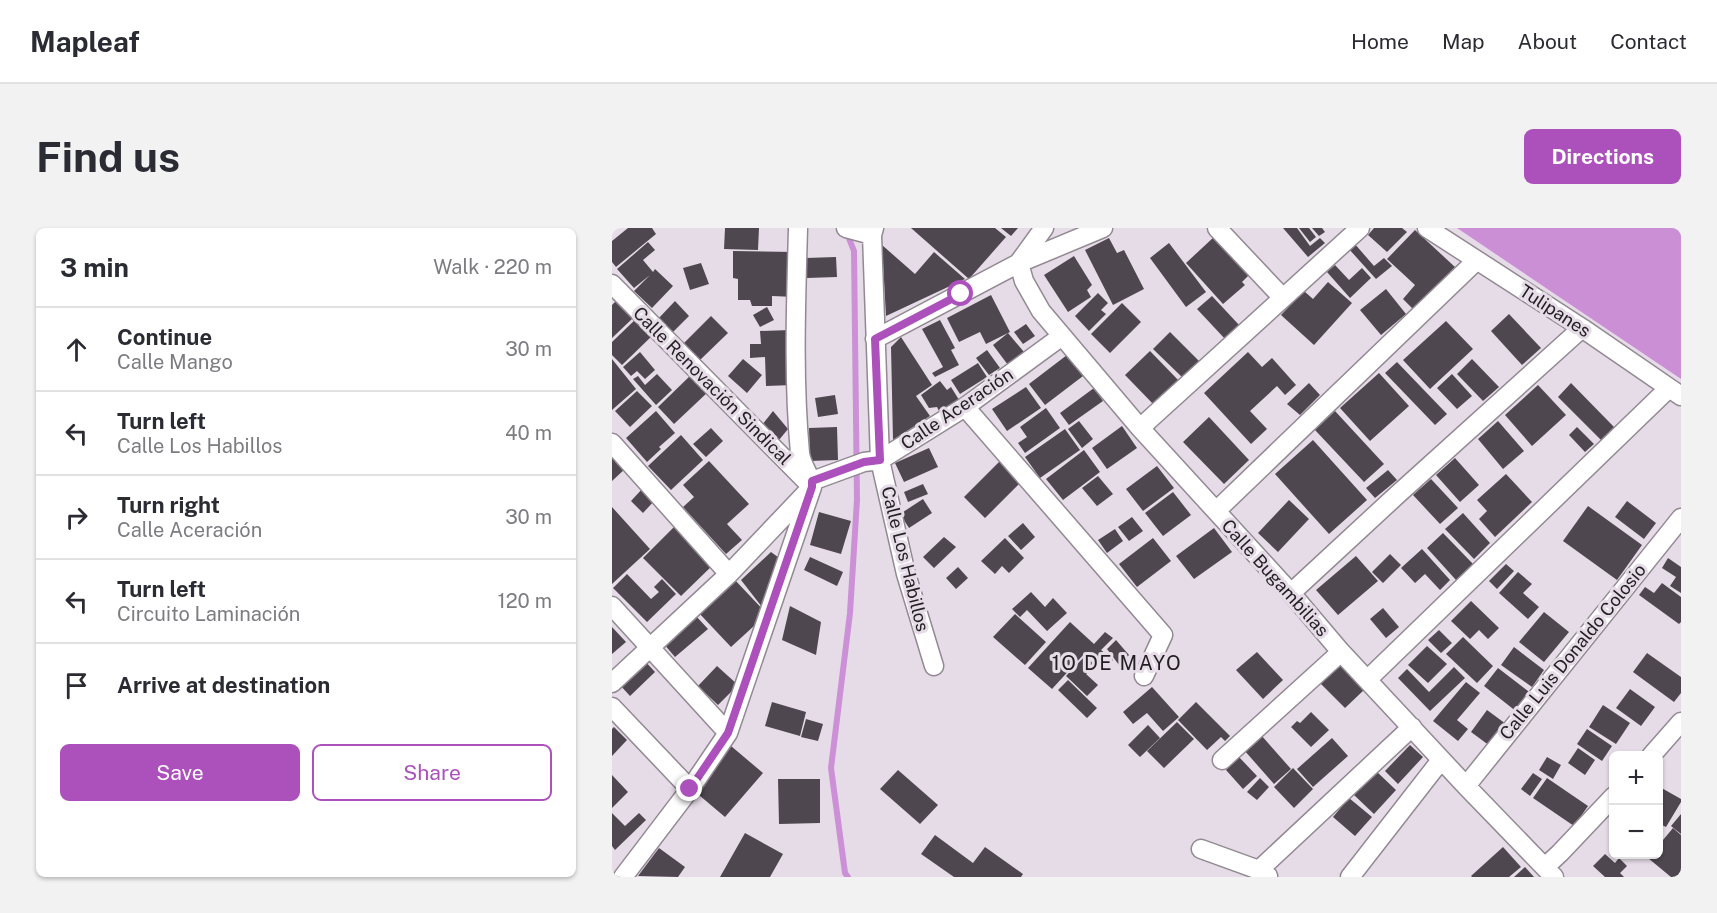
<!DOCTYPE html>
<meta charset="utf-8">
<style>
:root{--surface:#fff;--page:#f2f2f3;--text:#2b2b33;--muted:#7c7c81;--line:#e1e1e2;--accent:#ac51bc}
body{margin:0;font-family:"Public Sans",sans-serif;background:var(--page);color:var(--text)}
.controls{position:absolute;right:18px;bottom:18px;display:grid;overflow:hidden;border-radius:9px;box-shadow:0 2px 4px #0004}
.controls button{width:54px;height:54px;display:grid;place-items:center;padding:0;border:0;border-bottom:2px solid var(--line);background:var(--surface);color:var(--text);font:30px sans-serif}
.stop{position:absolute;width:18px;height:18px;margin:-14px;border:4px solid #ac51bc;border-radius:50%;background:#fff}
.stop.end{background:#ac51bc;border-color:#fff;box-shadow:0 2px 6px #0008}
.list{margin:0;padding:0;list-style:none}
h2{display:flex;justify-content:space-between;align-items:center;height:78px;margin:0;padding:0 24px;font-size:26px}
h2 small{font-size:20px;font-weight:400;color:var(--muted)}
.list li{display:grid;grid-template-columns:39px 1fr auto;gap:18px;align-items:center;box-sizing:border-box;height:84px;padding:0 24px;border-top:2px solid var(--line)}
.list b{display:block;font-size:22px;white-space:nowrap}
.list p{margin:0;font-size:20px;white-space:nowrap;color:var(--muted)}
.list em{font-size:20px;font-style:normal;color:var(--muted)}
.actions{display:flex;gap:12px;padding:18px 24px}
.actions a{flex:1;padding:14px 0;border:2px solid var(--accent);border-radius:9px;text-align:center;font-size:21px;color:var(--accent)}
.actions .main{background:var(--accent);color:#fff}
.icon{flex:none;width:33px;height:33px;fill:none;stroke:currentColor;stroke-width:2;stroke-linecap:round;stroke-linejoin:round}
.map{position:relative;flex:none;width:1069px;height:649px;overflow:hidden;border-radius:9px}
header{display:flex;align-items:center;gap:36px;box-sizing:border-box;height:84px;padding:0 30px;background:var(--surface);border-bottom:2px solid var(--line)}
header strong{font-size:28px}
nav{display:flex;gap:33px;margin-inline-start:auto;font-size:21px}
.intro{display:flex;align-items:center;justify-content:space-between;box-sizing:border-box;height:144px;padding:0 36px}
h1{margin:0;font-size:42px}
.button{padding:15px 27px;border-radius:9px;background:var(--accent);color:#fff;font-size:21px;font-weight:700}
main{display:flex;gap:36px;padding:0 36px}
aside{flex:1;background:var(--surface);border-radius:9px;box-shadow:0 2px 4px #0004}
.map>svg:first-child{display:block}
</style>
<header>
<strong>Mapleaf</strong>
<nav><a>Home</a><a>Map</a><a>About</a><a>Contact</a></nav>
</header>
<div class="intro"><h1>Find us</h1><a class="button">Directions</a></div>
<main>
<aside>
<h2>3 min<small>Walk · 220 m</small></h2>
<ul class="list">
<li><svg class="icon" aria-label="ahead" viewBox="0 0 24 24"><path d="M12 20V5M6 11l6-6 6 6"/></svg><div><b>Continue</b><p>Calle Mango</p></div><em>30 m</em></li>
<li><svg class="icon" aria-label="left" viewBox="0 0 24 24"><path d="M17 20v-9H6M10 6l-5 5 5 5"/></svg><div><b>Turn left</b><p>Calle Los Habillos</p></div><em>40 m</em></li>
<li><svg class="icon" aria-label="right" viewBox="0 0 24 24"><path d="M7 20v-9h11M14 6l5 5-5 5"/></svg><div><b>Turn right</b><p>Calle Aceración</p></div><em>30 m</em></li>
<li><svg class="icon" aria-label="left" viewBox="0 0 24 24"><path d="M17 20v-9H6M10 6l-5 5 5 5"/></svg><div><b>Turn left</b><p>Circuito Laminación</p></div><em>120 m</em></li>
<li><svg class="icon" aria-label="arrive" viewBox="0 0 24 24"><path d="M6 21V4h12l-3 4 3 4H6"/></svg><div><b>Arrive at destination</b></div></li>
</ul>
<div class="actions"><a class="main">Save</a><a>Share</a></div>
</aside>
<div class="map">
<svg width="1069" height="649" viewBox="0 0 1069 649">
<rect width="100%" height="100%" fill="#e6dce8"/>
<path fill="#cb8fd6" d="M845,0h224v151z"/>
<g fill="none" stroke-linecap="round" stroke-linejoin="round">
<path stroke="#cc90d7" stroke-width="6" d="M234,3l8,20 3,249 -7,113 -19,155 14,105 3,4"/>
</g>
<path fill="#4f4750" d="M16,0h24l4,6 -40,33 -4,-5v-21z
M113,0h34l-1,22 -34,-1z
M299,0h84l11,9 -37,42z
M389,0h17l-7,8z
M671,0h14l13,18 10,-8 5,5 -17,14z
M687,0h10l7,9 -6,5z
M700,0h10l3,4 -6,4z
M762,0h28l5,4 -20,20 -19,-17z
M803,2l40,37 -41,43 -11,-11 12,-14 -28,-26z
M603,8l35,38 -8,8 3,3 -22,19 -37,-41z
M497,10l8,15 7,-3 20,39 -31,16 -28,-55z
M36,14l7,8 -12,10 10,12 2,-3 18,17 -21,22 -18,-17 16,-16 -16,13 -17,-19z
M557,15l37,49 -20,15 -36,-49z
M742,15l20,23 10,-8 8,8 -16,13 -28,-31z
M270,17l33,29 19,-22 31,27 -79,37z
M121,23l62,1v45l-23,-1v10h-20l-2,-6h-12v-21l-5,-1z
M462,28l18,29 -5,5 4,7 -23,15 -24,-37z
M224,29l1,20 -30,1 -1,-20z
M89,35l8,21 -19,6 -7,-22z
M723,37l14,15 13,-12 9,10 -21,20 -23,-26z
M716,54l24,21 -38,42 -33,-30 23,-24 9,8z
M774,61l20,25 -25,21 -21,-25z
M486,65l10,10 -7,7 5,4 -17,17 -14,-15z
M379,67l19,37 -24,12 -6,-12 -21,10 -12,-24z
M600,68l28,30 -14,14 -29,-31z
M4,73l17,17 -21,20v-33z
M63,73l14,15 -17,17 -14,-14z
M510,75l19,19 -31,31 -19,-19z
M155,79l7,13 -14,7 -7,-12z
M897,86l32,34 -19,17 -31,-34z
M99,88l17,17 -28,27 -16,-17z
M26,89l16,17 -32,31 -10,-10v-13z
M328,92l15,28 -4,2 8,15 -24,12 -3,-4 11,-6 -21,-38z
M834,93l27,28 -43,40 -27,-29z
M414,96l9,12 -12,8 -9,-12z
M179,102l2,55 -27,1 -1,-29 -15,1v-14h11l-1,-13z
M558,104l30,30 -17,16 -30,-29z
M396,105l16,19 -16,13 -15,-20z
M289,109l31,48 -16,11 14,20 -37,24 -2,-93z
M375,122l13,18 -11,7 -13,-17z
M538,123l31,32 -25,24 -31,-32z
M28,124l15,18 -10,9 -8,-8 -6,5 -8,-9z
M636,124l14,15 10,-9 24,27 -11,10 -8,-9 -27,25 17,18 -16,15 -47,-51z
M455,127l16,21 -38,29 -16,-21z
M0,131l24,30 -24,21z
M131,131l19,16 -15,18 -19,-17z
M860,131l27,28 -16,14 -26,-27z
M785,134l50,52 -12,11 -50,-52z
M366,135l9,14 -27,17 -9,-14z
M81,145l16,18 -35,33 -16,-17z
M767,145l30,33 -39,35 -30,-33z
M45,146l15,16 -16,15 -23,-26 5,-3 7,9z
M840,146l20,22 -15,13 -20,-21z
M328,153l7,9 4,-3 10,16 -19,14 -5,-10 -8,1 -8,-13z
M697,155l11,12 -20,20 -13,-11z
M959,155l43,44 -13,13 -43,-43z
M926,157l28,30 -34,31 -27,-31z
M414,159l15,21 -34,23 -15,-22z
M482,160l9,13 -34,24 -9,-12z
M25,163l15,15 -22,21 -15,-16z
M223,167l3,19 -20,3 -3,-19z
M434,180l14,20 -35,25 -7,-10 9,-6 -7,-10z
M44,183l19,22 -16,14 2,2 -14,13 -21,-24z
M161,183l15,18 -9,11 -17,-15z
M723,183l49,53 -20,18 -49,-52z
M597,189l40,43 -25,24 -41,-42z
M467,193l14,18 -11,9 -14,-19z
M886,193l26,30 -21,18 -25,-30z
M510,198l15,22 -30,21 -15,-21z
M225,199l1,33 -28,1 -1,-33z
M965,199l17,17 -9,8 -16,-17z
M99,200l12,13 -17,16 -13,-13z
M453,201l15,21 -40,28 -15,-21z
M69,207l22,25 -32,30 -23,-24z
M701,212l54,60 -38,34 -54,-60z
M317,220l9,19 -34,15 -9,-19z
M472,222l16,22 -37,28 -17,-21z
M0,226l14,14 -14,13z
M843,230l24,27 -19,17 -24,-27z
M97,233l40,43 -22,20 15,16 -16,14 -43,-47 11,-10 -11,-12z
M388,233l21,21 -36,36 -21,-21z
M545,238l17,22 -31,23 -17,-22z
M776,242l9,10 -22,18 -9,-10z
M894,246l26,28 -37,35 -16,-18 8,-8 -10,-11z
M486,248l15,18 -16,12 -15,-18z
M819,251l27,29 -18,16 -27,-29z
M311,256l5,10 -20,8 -4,-10z
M31,260l12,12 -12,13 -12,-12z
M561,264l18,23 -28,21 -18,-23z
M311,271l9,14 -23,15 -9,-14z
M677,272l20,19 -31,33 -20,-19z
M1015,273l29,22 -12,16 -29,-22z
M976,278l54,39 -25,35 -54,-39z
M0,279l38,42 -38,35z
M207,284l32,9 -10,33 -31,-9z
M851,285l27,30 -16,16 -29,-30z
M520,289l11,14 -14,10 -11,-14z
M411,295l12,14 -14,13 -13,-14z
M64,297l39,38 -34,33 -38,-38z
M602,300l18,24 -38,27 -18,-23z
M503,301l8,12 -16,12 -9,-13z
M831,305l30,31 -17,16 -29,-32z
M332,309l12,10 -22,21 -11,-11z
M393,310l19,20 -15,15 -7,-7 -7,8 -14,-13z
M541,310l18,23 -34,26 -18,-23z
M810,321l28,31 -10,10 -15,-16 -10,9 -14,-15z
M159,324l11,8 -20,47 -21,-27z
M778,326l11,11 -18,18 -11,-11z
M744,328l22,25 -40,34 -22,-25z
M198,329l33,15 -6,14 -33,-16z
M1056,330l13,9v26l-11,-7 6,-9 -14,-9z
M894,336l8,7 -17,18 -8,-8z
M346,339l10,11 -12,11 -10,-11z
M906,344l14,12 -9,9 16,14 -11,12 -29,-26z
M15,346l24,25 8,-7 -5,-5 8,-8 14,15 -29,28 -34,-34z
M122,351l33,35 -36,33 -33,-35z
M1050,355l19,14v25l-2,2 -40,-29 6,-8 9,6z
M419,364l14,15 8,-9 14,15 -20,18 -20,-21 -7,7 -8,-8z
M859,373l28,27 -11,11 -9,-9 -9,9 -19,-18z
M178,378l31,16 -5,33 -34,-15z
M771,380l16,19 -13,11 -16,-19z
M932,384l25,20 -25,30 -25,-20z
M403,386l31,28 -21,23 -32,-28z
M84,388l12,13 -33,28 -12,-14z
M458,394l24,22 11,-12 8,6 -12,12 12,10 -9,10 -19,-17 -33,36 -24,-21z
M0,399l14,15 -14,12z
M827,402l13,13 -11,10 -13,-13z
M851,409l30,29 -16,17 -31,-29z
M504,412l13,15 -10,10 -12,-16z
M815,418l20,18 -19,19 -20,-18z
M902,419l30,23 -12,17 -31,-22z
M645,424l26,28 -20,19 -27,-29z
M1035,425l34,24v16l-7,9 -41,-30z
M473,428l10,9 -9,9 12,11 -11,11 -21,-20z
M32,432l11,12 -25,24 -11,-12z
M727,435l26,26 -20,19 -26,-26z
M105,438l21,19 -20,20 -20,-19z
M842,439l11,11 -35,33 -32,-33 9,-9 22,23z
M886,440l34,26 -15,18 -33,-26z
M456,452l29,28 -10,10 -29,-28z
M854,454l14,11 -23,27 11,9 -10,12 -25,-20z
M540,459l27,30 -16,14 -16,-18 -14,11 -10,-12z
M1018,461l25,18 -14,19 -25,-18z
M160,474l34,10 -6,24 -35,-10z
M584,474l34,34 -5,5 -4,-4 -14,13 -29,-30z
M991,477l27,18 -14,21 -27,-17z
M875,482l19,14 -16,22 -19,-14z
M699,484l18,18 -18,17 -20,-20 6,-6 3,2z
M194,491l17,5 -5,17 -17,-4z
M565,494l17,17 -30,29 -17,-17z
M536,497l12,13 -20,19 -12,-12z
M2,499l13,13 -15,16v-27z
M975,501l25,17 -10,15 -25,-17z
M649,507l30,34 -17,15 -30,-34z
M720,510l16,18 -35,31 -16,-18z
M798,517l13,12 -25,27 -13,-13z
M119,518l32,27 -38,44 -32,-27z
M966,520l17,12 -10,15 -17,-12z
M627,529l18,19 -14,13 -17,-19z
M935,529l14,8 -8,14 -14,-9z
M681,540l20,21 -19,19 -20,-21z
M286,542l40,35 -18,19 -40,-35z
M764,543l20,19 -22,24 -20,-19z
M921,545l9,6 -12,17 -9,-7z
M0,547l16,17 -16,16z
M648,550l9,9 -12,13 -10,-8z
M935,550l41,28 -14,20 -41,-28z
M166,551h42v44l-41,1z
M1046,558l23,13v3l-15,25 -8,-4z
M737,570l23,19 -17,19 -22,-19z
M0,585l13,13 14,-13 7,7 -31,30 -3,-4z
M1069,586v20l-10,-8z
M1061,600l8,7v42h-10l-23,-19 3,-4h7v-8z
M133,605l38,21 -13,23h-50z
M323,607l38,28 12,-16 38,27 -2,3h-67l-33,-23z
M891,619l18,20 -12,10h-37l-1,-1z
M47,620l26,19 -7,10 -40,-1z
M993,626l10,9 4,-5 8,8 -7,7 4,4h-19l-12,-11z
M913,639l9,10h-20z"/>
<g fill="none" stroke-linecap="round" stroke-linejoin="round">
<defs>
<path id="minor" d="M234,0l26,7
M262,0l-2,7 8,225 26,114 28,92
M605,0l65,69
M815,0l155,100 99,68
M408,33l24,-33
M407,35l5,18 17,30 99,117 151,165 50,59 125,134 88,91
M0,56l194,197
M263,111l144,-76 84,-35
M353,179l198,228 -19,41
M528,200l220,-200
M0,215l117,131
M200,253l52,-19 16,-2 85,-53 97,-71
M604,283l260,-250
M679,365l106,-98 185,-167
M0,378l116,127
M755,452l302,-292
M0,455l117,-109 79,-83
M0,479l78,82
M1039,528l30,-34
M610,532l119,-108
M854,558l215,-268
M589,621l58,21 9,6
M933,639l15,-14 54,-57
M647,642l153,-143
M11,649l67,-88 38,-56 84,-246c-1,-12 -11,-22 -12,-34 -7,-75 -4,-150 -2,-225
M738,649l91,-117"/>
</defs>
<use href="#minor" stroke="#928993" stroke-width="21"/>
<use href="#minor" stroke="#fff" stroke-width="18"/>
</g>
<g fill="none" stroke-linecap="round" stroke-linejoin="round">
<path stroke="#ac51bc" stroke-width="8" d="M78,561l38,-56 84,-246v-6l52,-19 16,-2 -5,-121 86,-45"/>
</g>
<g text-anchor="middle" stroke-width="6" stroke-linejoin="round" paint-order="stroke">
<g font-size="18" fill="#221e22" stroke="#e6dce8">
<text transform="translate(943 83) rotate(33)" y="6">Tulipanes</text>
<text transform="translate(100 158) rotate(45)" y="6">Calle Renovación Sindical</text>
<text transform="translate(345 181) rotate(-34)" y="6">Calle Aceración</text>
<text transform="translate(293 331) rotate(76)" y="6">Calle Los Habillos</text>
<text transform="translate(663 350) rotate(48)" y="6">Calle Bugambilias</text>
<text transform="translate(961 424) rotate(-51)" y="6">Calle Luis Donaldo Colosio</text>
</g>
<g font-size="20" letter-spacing="1.5" fill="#221e22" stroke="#e6dce8">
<text x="505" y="442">1O DE MAYO</text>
</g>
</g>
</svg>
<div class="controls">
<button>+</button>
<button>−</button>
</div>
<div class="stop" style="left:349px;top:66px"></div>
<div class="stop end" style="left:78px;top:561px"></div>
</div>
</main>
